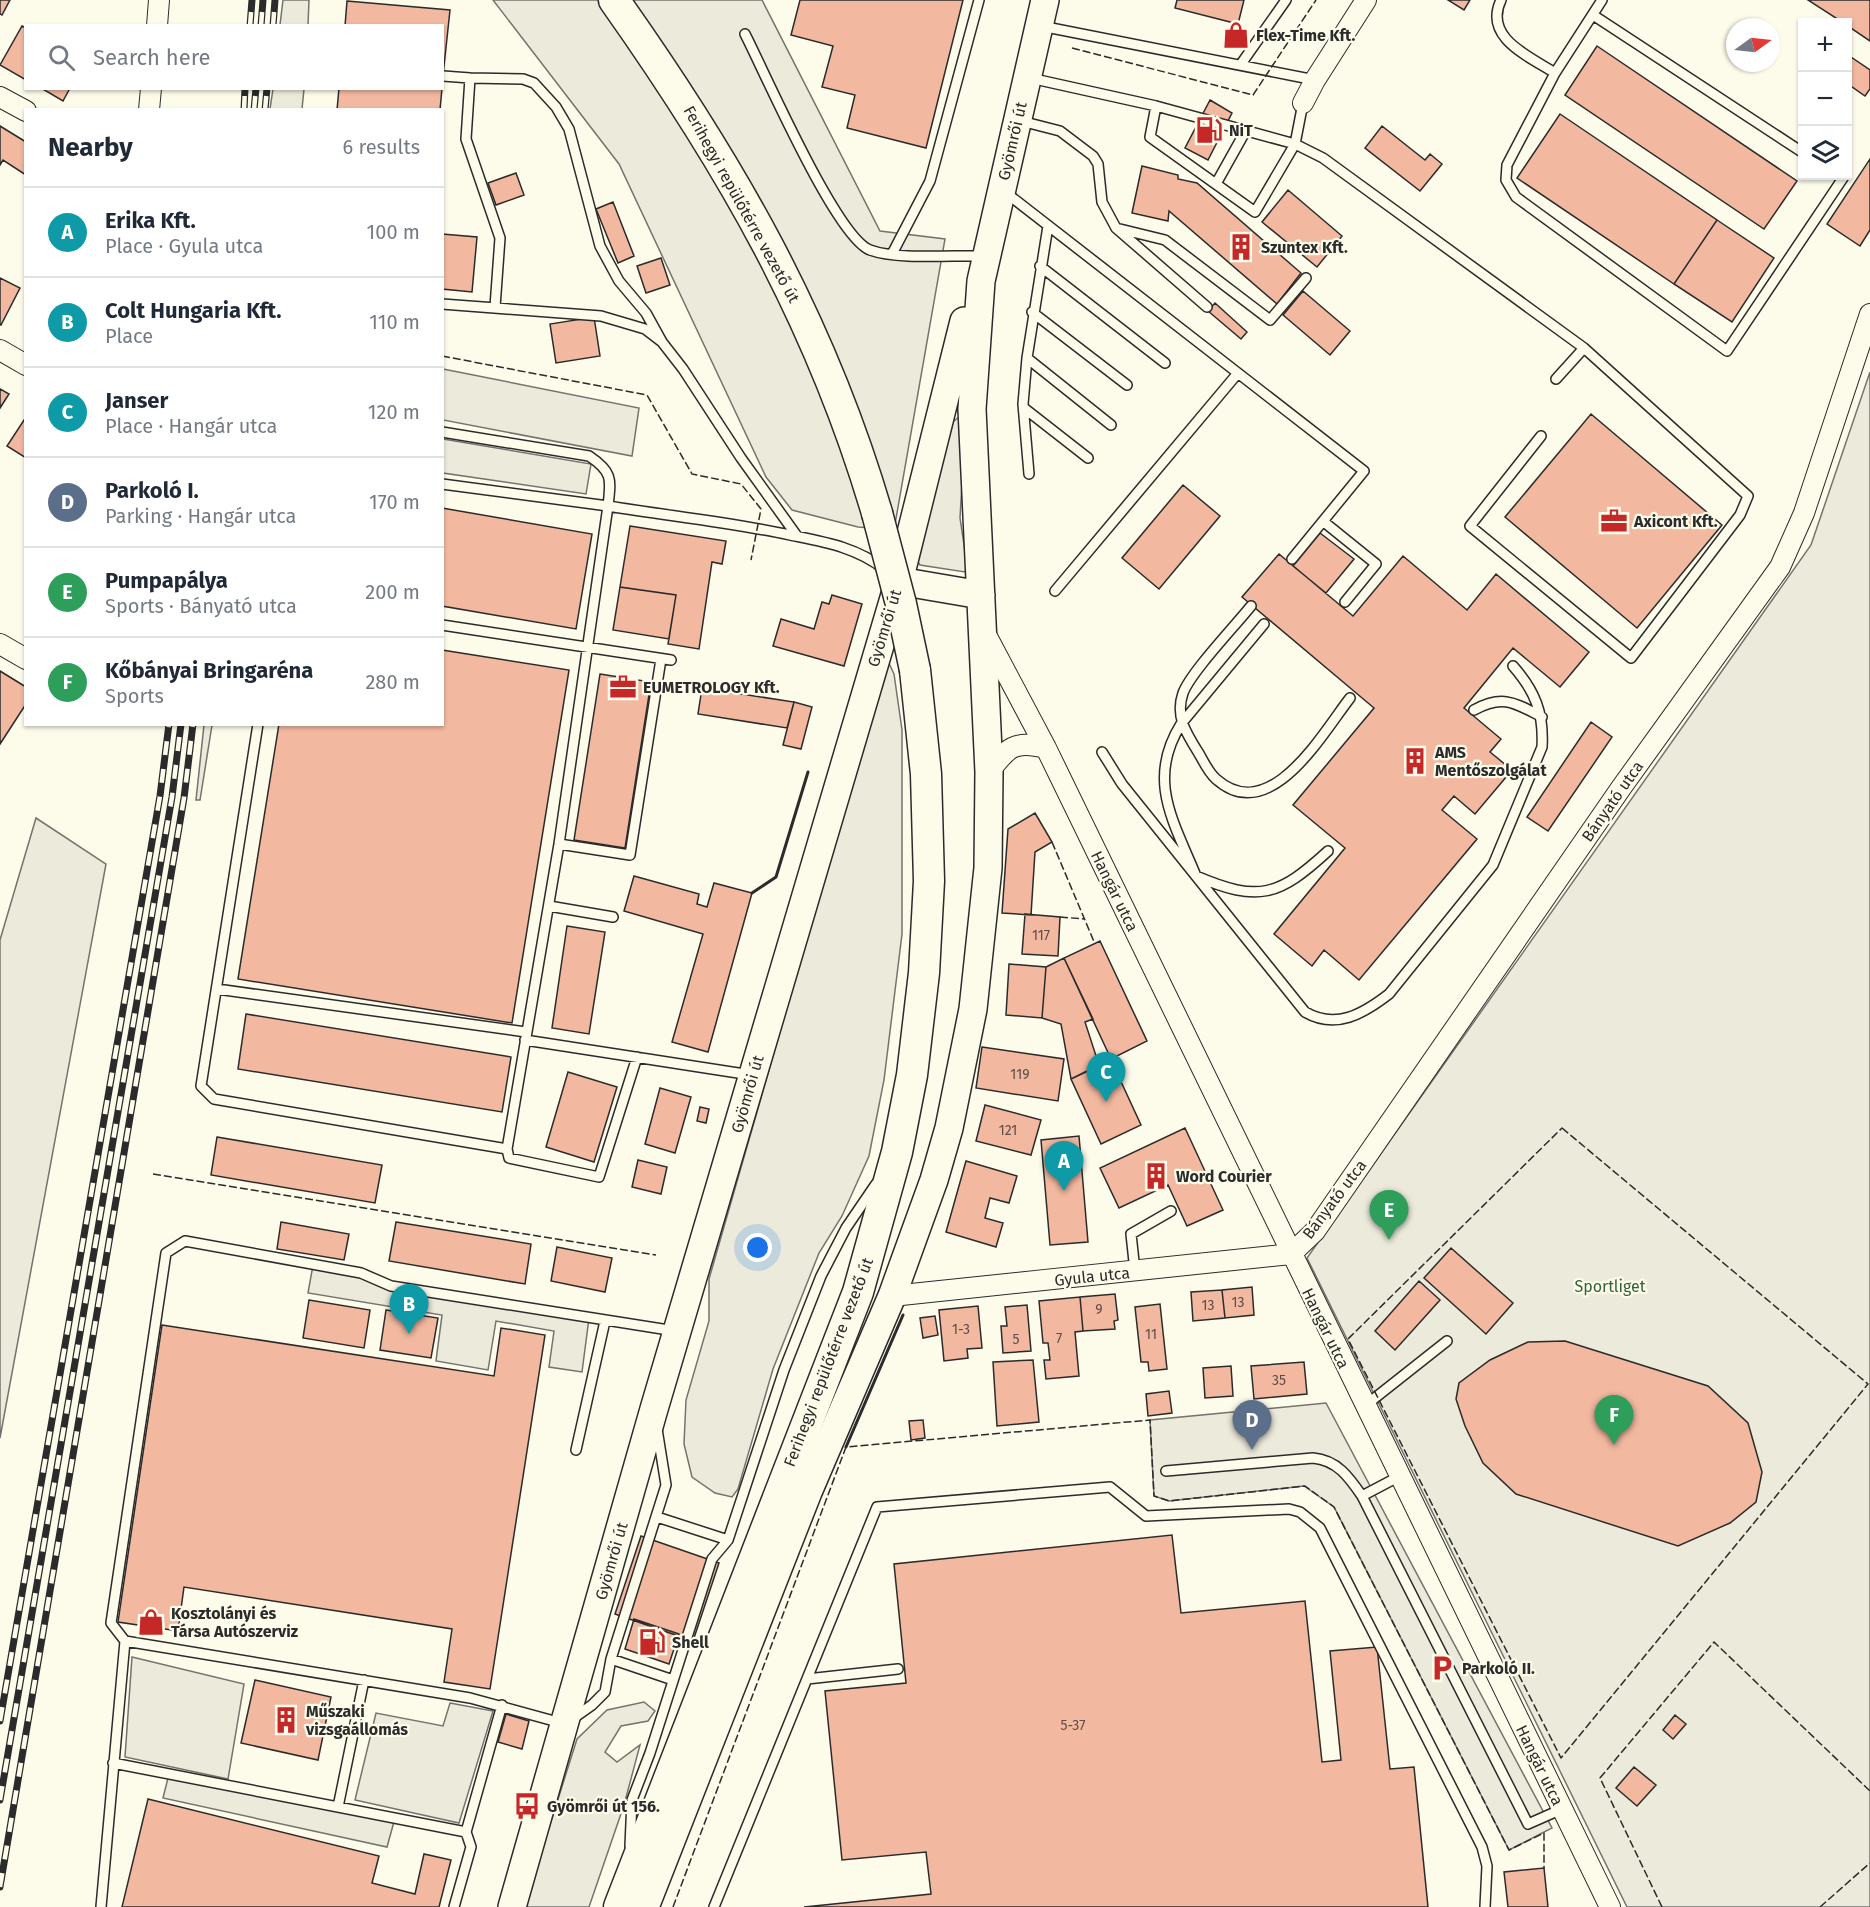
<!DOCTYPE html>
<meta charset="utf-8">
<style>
:root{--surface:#fff;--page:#f6f6f7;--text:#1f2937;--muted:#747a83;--line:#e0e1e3;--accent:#0b8043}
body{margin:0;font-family:"Fira Sans",sans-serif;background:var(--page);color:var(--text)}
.controls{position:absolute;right:18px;top:18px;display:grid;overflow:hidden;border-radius:0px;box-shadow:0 2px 4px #0004}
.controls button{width:54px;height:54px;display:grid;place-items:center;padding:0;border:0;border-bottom:2px solid var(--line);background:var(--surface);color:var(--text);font:30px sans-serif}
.compass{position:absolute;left:1726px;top:18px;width:54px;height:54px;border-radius:50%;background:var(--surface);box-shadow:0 2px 4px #0004;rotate:75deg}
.you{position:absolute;left:758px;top:1248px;width:21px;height:21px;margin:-15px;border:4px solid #fff;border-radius:50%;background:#1a73e8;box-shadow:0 0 0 9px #1a73e833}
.badge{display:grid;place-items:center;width:39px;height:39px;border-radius:50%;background:var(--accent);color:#fff;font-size:20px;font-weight:700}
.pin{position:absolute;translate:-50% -50px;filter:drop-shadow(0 2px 3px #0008)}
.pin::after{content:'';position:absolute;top:32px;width:21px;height:18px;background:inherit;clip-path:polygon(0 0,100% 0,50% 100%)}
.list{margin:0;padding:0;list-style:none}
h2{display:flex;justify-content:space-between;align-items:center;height:78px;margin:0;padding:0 24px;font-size:26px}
h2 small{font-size:20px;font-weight:400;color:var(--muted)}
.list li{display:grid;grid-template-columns:39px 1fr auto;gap:18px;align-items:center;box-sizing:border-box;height:90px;padding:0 24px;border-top:2px solid var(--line)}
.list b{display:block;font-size:22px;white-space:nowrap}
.list p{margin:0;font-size:20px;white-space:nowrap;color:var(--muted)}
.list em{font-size:20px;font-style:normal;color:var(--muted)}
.icon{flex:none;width:33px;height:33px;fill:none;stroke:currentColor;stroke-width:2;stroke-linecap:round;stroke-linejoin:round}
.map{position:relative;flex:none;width:1870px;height:1907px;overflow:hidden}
.search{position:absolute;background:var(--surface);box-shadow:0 2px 4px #0004;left:24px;top:24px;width:420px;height:66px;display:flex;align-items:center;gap:15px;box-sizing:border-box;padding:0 21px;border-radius:0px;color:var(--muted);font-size:22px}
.panel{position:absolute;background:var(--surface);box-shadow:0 2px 4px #0004;left:24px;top:108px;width:420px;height:618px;border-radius:0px}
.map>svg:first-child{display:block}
</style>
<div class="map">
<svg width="1870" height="1907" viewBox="0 0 1870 1907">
<rect width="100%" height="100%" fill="#fdfbea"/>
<path fill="#ecebdb" stroke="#74746e" stroke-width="1.5" d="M283,0h26l-1,25h-28z
M493,0h269l118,231 65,8 -51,291 -36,-3 -66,-17 -26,-33 -147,-313z
M273,89h31l-2,20h-32z
M1870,372v1535h-243l-320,-649 504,-713z
M960,416l3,50 -3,52 7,47 -2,7 -45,-7 -3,-5 36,-138z
M443,439l148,25 -5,30 -143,-21z
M887,659l7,15 8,56v204l-18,146 -15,76 -27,60 -23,37 -46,116 -35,120 -6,8 -17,-4 -23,-16 -8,-33 2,-44 23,-79v-42z
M204,725h8l-12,75h-4z
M36,818l70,46 -106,574v-498z
M644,1702l11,9 -7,10 -27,5 -16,26 12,10 23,-17 -16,60 -35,102h-65l53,-168 30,-29z"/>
<path fill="#eceadb" stroke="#74746e" stroke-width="1.5" d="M443,369l196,39 -7,48 -189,-36z
M313,1265l48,8 30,13 198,32 -7,54 -33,-5 5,-36 -58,-10 -8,49 -52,-9 6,-46 -134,-22z
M1326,1403l226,425 -43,22 -175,-343 -30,-21 -135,15 -15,-5 -4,-76z
M132,1657l112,27 -16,95 -103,-22z
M450,1703l43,8 -34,112 -104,-23 21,-87 67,13z
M169,1774l226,44 -8,29 -224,-49z"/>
<path fill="#f2b8a0" stroke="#2b2b2b" stroke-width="1.5" d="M0,0h10l-8,15 -2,-1z
M800,0h163l-37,148 -79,-20 8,-33 -33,-8 11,-41 -42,-11z
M1177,0h67l-6,24 -63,-16z
M1448,0h22l-6,10z
M1808,0h62v41l-22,-15v-4h-6z
M347,1l103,9 -8,75v-59h-97z
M22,26l4,2v52l-26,-15z
M1597,46l200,135 -33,48 -199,-134z
M1848,55l22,15v19l-5,7 -17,-12z
M41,88h29l-7,13z
M339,88h103l-2,22h-103z
M1210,100l22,13 -24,47 -23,-12z
M1560,114l157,106 -43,64 -157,-106z
M0,126l26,16v33l-23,-15 -3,5z
M1382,126l43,34 5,-6 12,10 -22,27 -55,-43z
M1870,159v71l-10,16 -33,-22z
M1142,166l36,9v4l19,4 104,90 -24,31 -108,-93 -1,10 -36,-8z
M516,173l8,22 -28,10 -8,-22z
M1288,190l54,46 -25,31 -55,-45z
M613,202l21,54 -16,7 -22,-54z
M1717,220l57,38 -42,64 -58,-38z
M442,234l35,3 -5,55 -30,-3z
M661,258l9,27 -24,8 -9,-27z
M0,278l20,10 -19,37h-1z
M1303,291l47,40 -20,24 -47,-40z
M1215,303l32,29 -6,7 -33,-28z
M594,317l6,39 -44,7 -6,-39z
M0,389l9,5 -9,14z
M1591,414l131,111 -85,103 -132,-111z
M26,417v41l-19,-12z
M1183,485l37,31 -61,73 -37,-31z
M442,508l150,26 -16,95 -134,-23z
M630,526l96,15 -4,23 -10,-2 -13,87 -31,-5 8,-49 -56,-8z
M1320,533l34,26 -28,34 -33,-27z
M1279,554l74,62 50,-60 64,54 29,-36 93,78 -29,35 -47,-39 -49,60 37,31 -11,13 22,18 -37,44 -21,-18 -12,14 35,29 -118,141 -35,-30 -12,16 -38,-32 71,-86 -52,-43 81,-97 -132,-111z
M620,587l56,8 -7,44 -56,-9z
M832,595l30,9 -18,62 -71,-20 8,-27 33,10 8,-27 7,2z
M442,650l127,20 -57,353 -274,-44 41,-255h163z
M0,671l26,16v17l-26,40z
M600,674l51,8 -26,166 -51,-8z
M702,688l92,14 -7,26 -89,-14z
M794,702l18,5 -11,42 -18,-4z
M1591,722l21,15 -64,94 -21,-14z
M1035,813l17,29 -17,10 -4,63 -29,-2 6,-84z
M634,876l65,18 -2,10 10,3 7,-24 38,10 -44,159 -36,-10 31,-108 -79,-23z
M1025,914l35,3 -2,39 -36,-2z
M567,926l38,6 -16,102 -37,-6z
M1100,941l47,100 -36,18 -47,-101z
M1064,958l29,61 -8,3 14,43 -28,14 -10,-55 -19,-6 4,-51z
M1009,964l37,3 -4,51 -36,-3z
M246,1014l265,43 -9,55 -264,-43z
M982,1047l82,12 -6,42 -82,-13z
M1111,1060l30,65 -40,19 -30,-65z
M568,1072l49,15 -23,75 -48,-15z
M660,1088l31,9 -16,56 -30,-9z
M985,1105l56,15 -10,35 -55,-14z
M700,1107l9,2 -3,14 -9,-2z
M1185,1128l38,82 -36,16 -19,-41 -49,23 -19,-40z
M1079,1136l9,106 -38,3 -9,-105z
M217,1137l165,28 -7,38 -164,-28z
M638,1160l29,7 -6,27 -29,-7z
M966,1161l51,15 -8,27 -19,-5 -5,20 18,5 -7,24 -50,-15z
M281,1222l68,12 -5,26 -67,-11z
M396,1222l135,22 -6,40 -136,-23z
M557,1247l55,11 -7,34 -54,-11z
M1451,1248l62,55 -27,31 -62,-56z
M1419,1281l21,19 -45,50 -20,-19z
M1252,1287l2,28 -29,3 -3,-28z
M1222,1290l3,28 -32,3 -2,-29z
M1115,1294l3,26 -4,1 1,8 -32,2 -3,-34z
M1080,1297l3,34 -8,1 4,44 -33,3 -2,-19h6l-2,-17h-5l-4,-42z
M309,1300l61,10 -6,38 -61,-10z
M1160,1304l7,65 -18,2 -1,-9h-7l-6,-55z
M1027,1305l4,46 -28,2 -2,-27h6l-2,-19z
M978,1306l4,42 -15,1 1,9 -24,3 -5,-51z
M386,1310l52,8 -7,40 -51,-8z
M935,1316l3,19 -15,3 -3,-20z
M162,1325l332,51 7,-48 44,7 -55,354 -46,-7 8,-53 -268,-42 -6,44 -60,-9z
M1565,1341l143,45 40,37 14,49 -6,30 -26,21 -52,23 -162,-52 -33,-31 -18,-37 -9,-27 3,-16 31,-23 38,-18z
M1033,1360l6,62 -42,4 -4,-64z
M1304,1362l3,32 -53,5 -3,-33z
M1231,1366l2,30 -28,2 -2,-30z
M1169,1391l3,22 -24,3 -2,-22z
M923,1420l2,18 -14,2 -2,-19z
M1172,1535l9,78 124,-12 17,161 19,-2 -11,-109 47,-4 13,122 24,-2 14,140h-624l127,-13 -5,-42 -84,8 -17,-169 81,-8 -12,-119z
M641,1536l78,27 -26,78 -78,-27z
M634,1619l45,15 -10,30 -44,-15z
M255,1680l76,17 -13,63 -77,-17z
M506,1714l23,7 -7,28 -24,-7z
M1675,1715l11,9 -13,15 -10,-9z
M1634,1767l22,18 -19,21 -21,-18z
M148,1799l231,57 -7,27 43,11 9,-40 27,6 -12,47h-317z
M1544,1868l4,39h-40l-4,-35z"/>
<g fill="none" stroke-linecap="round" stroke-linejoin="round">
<defs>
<path id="lane" d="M1501,0c-18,38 28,56 54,73
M1602,0l-47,73 -48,92 -1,15 10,17 211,154 116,-173 -5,-2
M1593,15l209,137
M1041,26l274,54
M745,34c20,39 91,203 125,216 27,10 83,5 114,6
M1241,64l45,-64
M443,76l27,2
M1030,78l126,28 139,38 28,14 261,190 164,148 -8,19 -109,143 -161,-132 71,-90
M1156,106l-6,31 105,75 40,-68 8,-41
M1021,121l39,10 33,25 5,8 4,38 14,26 91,79
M1217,182l28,-50
M1005,192l359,279 -72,88
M1120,229l45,11 105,80 36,-42
M892,254l38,-73 49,-181
M1040,266l125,97
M442,304l159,12 44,13 17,13 21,27 58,89 56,78
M495,307l5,-69 -34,-99 4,-61 53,1 11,4 22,24 13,22 31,117 19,35 27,32 16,29
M1032,312l95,73
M1027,358l84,67
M1556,379l28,-31
M1024,408l64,50
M442,432l147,24c24,16 22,23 19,50l-166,-22
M1029,474l-6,-70 4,-46 21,-132
M1324,522l52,42 -31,38
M1055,591l183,-218
M1251,606c-16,20 -60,66 -68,87 -8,23 3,40 15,59 5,8 10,20 18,27 54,48 106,-45 134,-81
M1264,624l-83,100c-35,56 -7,98 15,152 63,27 83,20 132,-25
M442,625l229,35
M1474,710c29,-16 41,-7 68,7
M258,724l-57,362 13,13 293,50 52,-305 49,-338c61,10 122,16 182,29 34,7 66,12 94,34
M1102,752l20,32 183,228c31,18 58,2 84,-18l104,-129 49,-118c2,-34 -7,-56 -29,-81
M559,844l71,11 31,-196
M549,906l64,11
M217,989l309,43
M525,1040l226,35
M507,1149l2,9 90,19 38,-120
M1135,1271l-4,-37 40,-23
M1366,1405l81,-64
M576,1450l29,-129
M1166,1471l147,-13c24,2 36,19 49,38l166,328 34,-15
M1362,1496l36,-19
M657,1517l71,23
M125,1641l345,57 95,26 27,-19 13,-13 6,-33 55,-174 -9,-56
M611,1659l62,21
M807,1679l91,-10
M113,1763l353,69
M338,1807l26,-127
M630,1846l2,-46 18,-47 62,-194 16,-19 56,-170 37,-94 25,-48 30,-44
M101,1907l24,-266 -14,-18 55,-370 19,-12 176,32 30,13 284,45
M454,1907l17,-60 -5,-15 36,-127
M714,1907l163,-400 233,-20 36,29 143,-7 11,3 20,16 162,319 5,19 -2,41"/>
<path id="street" d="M157,26l2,-26
M0,97l26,14
M1303,103l12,-23 51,-80
M149,110l2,-22
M0,350l26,15
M985,633l61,115 564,1159
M0,644l26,15
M989,772c19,-25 25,-32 57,-24
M1291,1254l24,-23 306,-443 159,-221 24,-54 66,-199
M892,1296l399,-42"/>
<path id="secondary" d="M899,581l82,14
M512,1907l142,-498 245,-828 65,-260
M645,1907l163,-415 84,-196 42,-116 15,-52 24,-119 15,-141 1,-96 -17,-363 9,-128 64,-281"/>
<path id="primary" d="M614,0c116,164 206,319 263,513
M619,1907l239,-615 39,-140 15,-77 12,-102 5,-92 -3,-107 -11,-104"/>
</defs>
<use href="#lane" stroke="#2b2b2b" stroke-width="12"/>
<use href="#street" stroke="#2b2b2b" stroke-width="22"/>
<use href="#secondary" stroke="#2b2b2b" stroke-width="30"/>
<use href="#primary" stroke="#2b2b2b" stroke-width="33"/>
<use href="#lane" stroke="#fdfbea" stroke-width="9"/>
<use href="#street" stroke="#fdfbea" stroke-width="20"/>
<use href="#secondary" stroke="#fdfbea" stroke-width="27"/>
<use href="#primary" stroke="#fdfbea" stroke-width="30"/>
<defs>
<path id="rail" d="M250,26l2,-26
M261,26l2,-26
M273,26l2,-26
M244,110l1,-22
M254,110l2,-22
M265,110l2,-22
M0,1721l160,-925 9,-72
M0,1800l172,-1003 9,-73
M0,1887l184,-1089 9,-74"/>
</defs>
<use href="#rail" stroke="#2b2b2b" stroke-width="7"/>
<use href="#rail" stroke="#fdfbea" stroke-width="4.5" stroke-dasharray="14" stroke-linecap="butt"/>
<defs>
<path id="primary-bridge" d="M877,513l24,91 14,66"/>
</defs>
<use href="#primary-bridge" stroke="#2b2b2b" stroke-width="33" stroke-linecap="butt"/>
<use href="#primary-bridge" stroke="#fdfbea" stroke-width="30"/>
<path stroke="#2b2b2b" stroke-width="1.5" stroke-dasharray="8 3" stroke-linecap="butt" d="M1072,48l181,47 63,-95
M442,356l205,39 45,79 49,10 20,25 -10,51
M1052,842l43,102
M1060,917l25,2
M1562,1128l306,256 -307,374 -213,-419z
M153,1174l503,81
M673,1907l173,-460 304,-27 4,76 15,5 136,-15 29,21 175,343 35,-17v35
M1662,1907l-62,-129 114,-136 156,149
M1820,1907l50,-44"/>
<path stroke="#2b2b2b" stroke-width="3" d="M752,893l24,-16 32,-105
M846,1447l57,-132"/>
</g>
<defs>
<symbol id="shop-bare" viewBox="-9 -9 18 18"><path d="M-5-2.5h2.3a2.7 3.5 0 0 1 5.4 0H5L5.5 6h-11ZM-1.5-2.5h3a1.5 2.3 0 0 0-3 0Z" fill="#c62828" stroke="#fdfbea" stroke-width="2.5" paint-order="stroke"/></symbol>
<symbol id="fuel-bare" viewBox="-9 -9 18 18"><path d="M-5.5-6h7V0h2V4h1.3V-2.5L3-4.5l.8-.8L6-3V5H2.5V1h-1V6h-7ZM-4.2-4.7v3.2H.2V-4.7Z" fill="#c62828" stroke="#fdfbea" stroke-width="2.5" paint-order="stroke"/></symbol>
<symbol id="building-bare" viewBox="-9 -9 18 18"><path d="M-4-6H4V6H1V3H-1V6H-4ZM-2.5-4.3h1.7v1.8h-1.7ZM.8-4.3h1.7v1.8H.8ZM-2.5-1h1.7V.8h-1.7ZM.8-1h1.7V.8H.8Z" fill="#c62828" stroke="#fdfbea" stroke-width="2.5" paint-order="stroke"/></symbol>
<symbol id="office-bare" viewBox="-9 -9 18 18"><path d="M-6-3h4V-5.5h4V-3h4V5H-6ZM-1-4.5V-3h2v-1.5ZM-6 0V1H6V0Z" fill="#c62828" stroke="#fdfbea" stroke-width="2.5" paint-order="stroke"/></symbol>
<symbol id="parking-bare" viewBox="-9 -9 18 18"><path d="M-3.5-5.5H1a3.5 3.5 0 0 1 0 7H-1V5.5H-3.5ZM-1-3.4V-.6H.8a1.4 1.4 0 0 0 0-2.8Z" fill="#c62828" stroke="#fdfbea" stroke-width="2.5" paint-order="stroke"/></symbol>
<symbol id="bus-bare" viewBox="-9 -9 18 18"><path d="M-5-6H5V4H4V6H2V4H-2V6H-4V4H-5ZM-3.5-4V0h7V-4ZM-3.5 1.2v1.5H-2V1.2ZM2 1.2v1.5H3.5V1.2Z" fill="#c62828" stroke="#fdfbea" stroke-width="2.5" paint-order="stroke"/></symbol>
</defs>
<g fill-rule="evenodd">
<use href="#shop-bare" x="1217" y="16" width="38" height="38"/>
<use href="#fuel-bare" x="1190" y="111" width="38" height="38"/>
<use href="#building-bare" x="1222" y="228" width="38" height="38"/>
<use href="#office-bare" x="1595" y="502" width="38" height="38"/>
<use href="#office-bare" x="604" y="668" width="38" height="38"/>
<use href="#building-bare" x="1396" y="742" width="38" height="38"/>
<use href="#building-bare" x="1137" y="1157" width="38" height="38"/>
<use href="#shop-bare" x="132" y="1603" width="38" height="38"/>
<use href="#fuel-bare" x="633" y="1623" width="38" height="38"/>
<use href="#parking-bare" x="1423" y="1649" width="38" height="38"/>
<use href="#building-bare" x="267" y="1701" width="38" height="38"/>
<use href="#bus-bare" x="508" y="1787" width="38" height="38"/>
</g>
<g text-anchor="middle" stroke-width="4.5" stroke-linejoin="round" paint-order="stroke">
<g font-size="14" fill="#5d4e48">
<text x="1041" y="940">117</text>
<text x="1020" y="1079">119</text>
<text x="1008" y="1135">121</text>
<text x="1238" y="1307">13</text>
<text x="1208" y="1310">13</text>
<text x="1099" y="1314">9</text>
<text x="961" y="1334">1-3</text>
<text x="1151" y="1339">11</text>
<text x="1059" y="1343">7</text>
<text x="1016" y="1344">5</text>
<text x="1279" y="1385">35</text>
<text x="1073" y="1730">5-37</text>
</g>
<g font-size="16" font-weight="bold" fill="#2b2b2b" stroke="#fdfbea" text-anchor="start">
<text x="1256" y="41">Flex-Time Kft.</text>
<text x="1229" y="136">NiT</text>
<text x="1261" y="253">Szuntex Kft.</text>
<text x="1634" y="527">Axicont Kft.</text>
<text x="643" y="693">EUMETROLOGY Kft.</text>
<text x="1435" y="758">AMS<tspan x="1435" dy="18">Mentőszolgálat</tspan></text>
<text x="1176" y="1182">Word Courier</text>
<text x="171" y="1619">Kosztolányi és<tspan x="171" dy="18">Társa Autószerviz</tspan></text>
<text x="672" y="1648">Shell</text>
<text x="1462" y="1674">Parkoló II.</text>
<text x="306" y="1717">Műszaki<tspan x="306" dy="18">vizsgaállomás</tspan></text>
<text x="547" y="1812">Gyömrői út 156.</text>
</g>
<g font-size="16" fill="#2b2b2b" stroke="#fdfbea">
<text transform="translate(1012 141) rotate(-77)" y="6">Gyömrői út</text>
<text transform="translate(742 204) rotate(61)" y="6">Ferihegyi repülőtérre vezető út</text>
<text transform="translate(884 628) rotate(-73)" y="6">Gyömrői út</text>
<text transform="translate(1612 801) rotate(-55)" y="6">Bányató utca</text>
<text transform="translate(1115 891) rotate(64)" y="6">Hangár utca</text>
<text transform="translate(747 1094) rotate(-74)" y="6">Gyömrői út</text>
<text transform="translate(1334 1199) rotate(-53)" y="6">Bányató utca</text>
<text transform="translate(1092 1276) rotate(-6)" y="6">Gyula utca</text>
<text transform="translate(1326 1328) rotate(64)" y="6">Hangár utca</text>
<text transform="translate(828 1362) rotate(-69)" y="6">Ferihegyi repülőtérre vezető út</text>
<text transform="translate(611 1561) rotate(-74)" y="6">Gyömrői út</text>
<text transform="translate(1540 1765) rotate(64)" y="6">Hangár utca</text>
</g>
<g font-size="16" fill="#34623c" stroke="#fdfbea">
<text x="1610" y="1292">Sportliget</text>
</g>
</g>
</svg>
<div class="controls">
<button>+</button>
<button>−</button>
<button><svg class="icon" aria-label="layers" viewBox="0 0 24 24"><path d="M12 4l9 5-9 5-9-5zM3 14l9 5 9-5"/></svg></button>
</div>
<svg class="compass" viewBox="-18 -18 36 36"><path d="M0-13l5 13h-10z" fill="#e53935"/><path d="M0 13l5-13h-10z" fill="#747a83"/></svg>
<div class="you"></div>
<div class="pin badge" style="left:1064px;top:1191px;background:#0f9aa8">A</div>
<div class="pin badge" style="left:409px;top:1334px;background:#0f9aa8">B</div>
<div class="pin badge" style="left:1106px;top:1102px;background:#0f9aa8">C</div>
<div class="pin badge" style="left:1252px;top:1450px;background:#5c6f8a">D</div>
<div class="pin badge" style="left:1389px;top:1240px;background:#2e9e5b">E</div>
<div class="pin badge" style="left:1614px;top:1445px;background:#2e9e5b">F</div>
<div class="search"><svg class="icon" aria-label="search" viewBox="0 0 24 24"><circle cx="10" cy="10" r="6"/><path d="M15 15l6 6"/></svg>Search here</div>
<section class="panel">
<h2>Nearby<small>6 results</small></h2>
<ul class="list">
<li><span class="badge" style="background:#0f9aa8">A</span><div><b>Erika Kft.</b><p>Place · Gyula utca</p></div><em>100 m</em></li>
<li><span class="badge" style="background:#0f9aa8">B</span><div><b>Colt Hungaria Kft.</b><p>Place</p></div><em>110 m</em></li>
<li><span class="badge" style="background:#0f9aa8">C</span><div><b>Janser</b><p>Place · Hangár utca</p></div><em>120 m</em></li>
<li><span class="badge" style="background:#5c6f8a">D</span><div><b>Parkoló I.</b><p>Parking · Hangár utca</p></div><em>170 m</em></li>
<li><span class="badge" style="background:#2e9e5b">E</span><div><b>Pumpapálya</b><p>Sports · Bányató utca</p></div><em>200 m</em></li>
<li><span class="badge" style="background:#2e9e5b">F</span><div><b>Kőbányai Bringaréna</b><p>Sports</p></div><em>280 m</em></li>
</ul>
</section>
</div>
